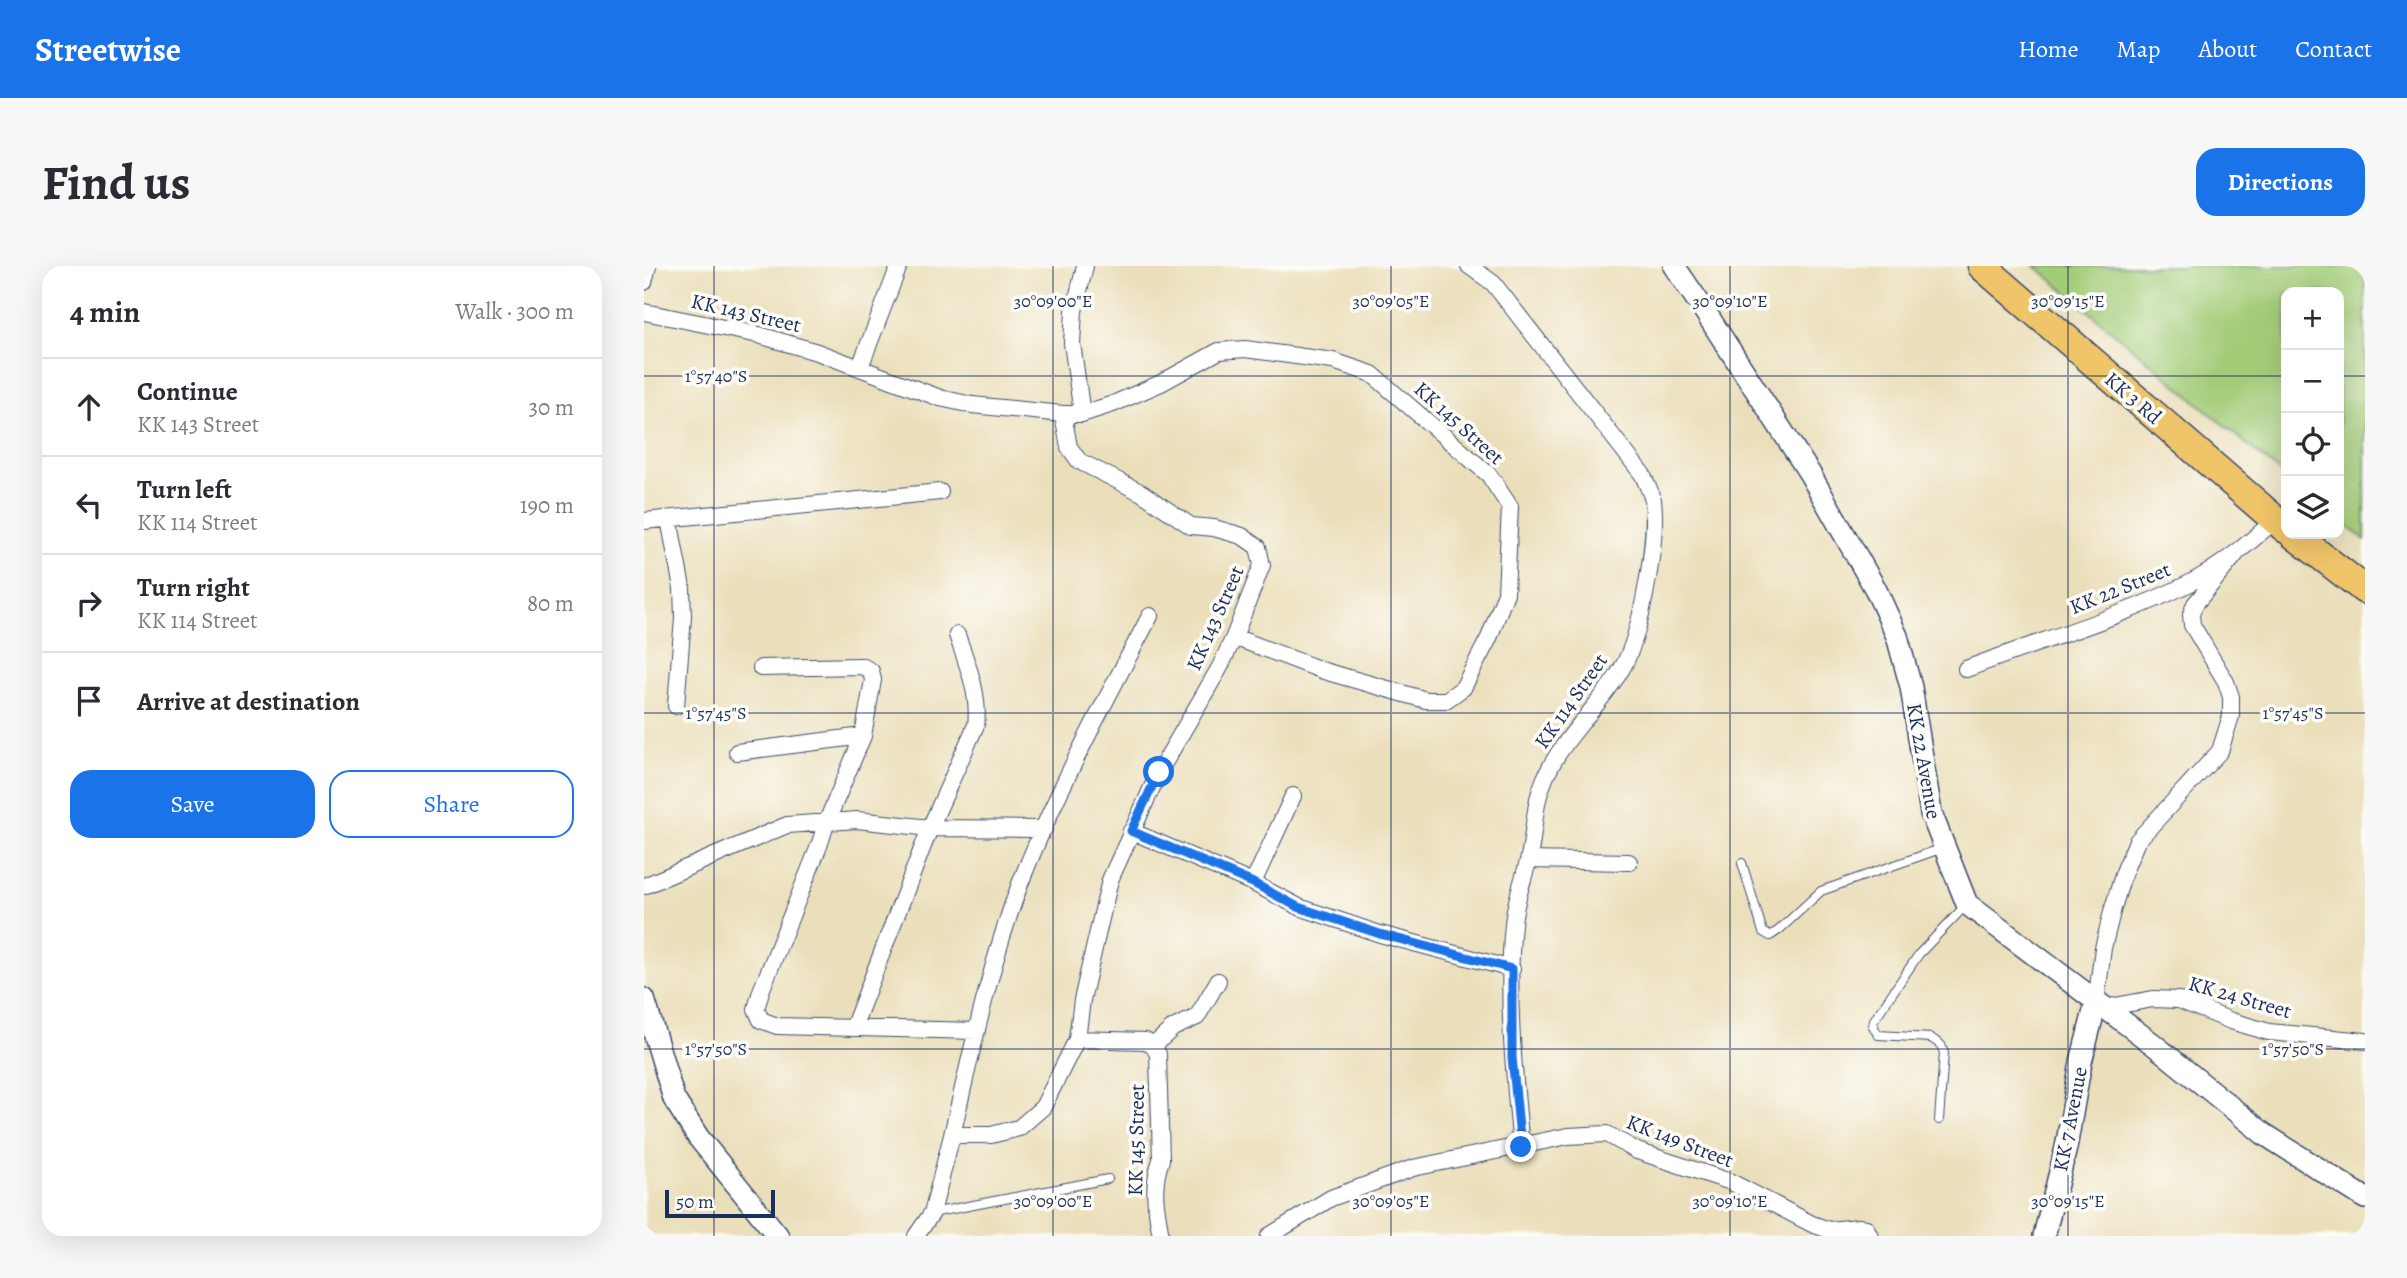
<!DOCTYPE html>
<meta charset="utf-8">
<style>
:root{--surface:#fff;--page:#f7f7f7;--text:#2b2b33;--muted:#7c7c81;--line:#e1e1e2;--accent:#1a73e8}
body{margin:0;font-family:Alegreya,serif;background:var(--page);color:var(--text)}
.controls{position:absolute;right:21px;top:21px;display:grid;overflow:hidden;border-radius:14px;box-shadow:0 7px 28px #0002}
.controls button{width:63px;height:63px;display:grid;place-items:center;padding:0;border:0;border-bottom:2px solid var(--line);background:var(--surface);color:var(--text);font:35px sans-serif}
.scale{position:absolute;left:21px;bottom:18px;width:110px;box-sizing:border-box;padding-left:7px;border:4px solid #1b2f5e;border-top:0;font-size:19px;line-height:24px;white-space:nowrap;color:#1b2f5e;-webkit-text-stroke:5px #fdfcf7;paint-order:stroke}
.stop{position:absolute;width:21px;height:21px;margin:-16px;border:5px solid #1a73e8;border-radius:50%;background:#fff}
.stop.end{background:#1a73e8;border-color:#fff;box-shadow:0 2px 7px #0008}
.list{margin:0;padding:0;list-style:none}
h2{display:flex;justify-content:space-between;align-items:center;height:91px;margin:0;padding:0 28px;font-size:30px}
h2 small{font-size:23px;font-weight:400;color:var(--muted)}
.list li{display:grid;grid-template-columns:46px 1fr auto;gap:21px;align-items:center;box-sizing:border-box;height:98px;padding:0 28px;border-top:2px solid var(--line)}
.list b{display:block;font-size:26px;white-space:nowrap}
.list p{margin:0;font-size:23px;white-space:nowrap;color:var(--muted)}
.list em{font-size:23px;font-style:normal;color:var(--muted)}
.actions{display:flex;gap:14px;padding:21px 28px}
.actions a{flex:1;padding:16px 0;border:2px solid var(--accent);border-radius:21px;text-align:center;font-size:24px;color:var(--accent)}
.actions .main{background:var(--accent);color:#fff}
.icon{flex:none;width:38px;height:38px;fill:none;stroke:currentColor;stroke-width:2;stroke-linecap:round;stroke-linejoin:round}
.map{position:relative;flex:none;width:1721px;height:970px;overflow:hidden;border-radius:21px}
header{display:flex;align-items:center;gap:42px;box-sizing:border-box;height:98px;padding:0 35px;background:var(--accent);color:#fff}
header strong{font-size:33px}
nav{display:flex;gap:38px;margin-inline-start:auto;font-size:24px}
.intro{display:flex;align-items:center;justify-content:space-between;box-sizing:border-box;height:168px;padding:0 42px}
h1{margin:0;font-size:49px}
.button{padding:18px 32px;border-radius:21px;background:var(--accent);color:#fff;font-size:24px;font-weight:700}
main{display:flex;gap:42px;padding:0 42px}
aside{flex:1;background:var(--surface);border-radius:21px;box-shadow:0 7px 28px #0002}
.map>svg:first-child{display:block}
</style>
<header>
<strong>Streetwise</strong>
<nav><a>Home</a><a>Map</a><a>About</a><a>Contact</a></nav>
</header>
<div class="intro"><h1>Find us</h1><a class="button">Directions</a></div>
<main>
<aside>
<h2>4 min<small>Walk · 300 m</small></h2>
<ul class="list">
<li><svg class="icon" aria-label="ahead" viewBox="0 0 24 24"><path d="M12 20V5M6 11l6-6 6 6"/></svg><div><b>Continue</b><p>KK 143 Street</p></div><em>30 m</em></li>
<li><svg class="icon" aria-label="left" viewBox="0 0 24 24"><path d="M17 20v-9H6M10 6l-5 5 5 5"/></svg><div><b>Turn left</b><p>KK 114 Street</p></div><em>190 m</em></li>
<li><svg class="icon" aria-label="right" viewBox="0 0 24 24"><path d="M7 20v-9h11M14 6l5 5-5 5"/></svg><div><b>Turn right</b><p>KK 114 Street</p></div><em>80 m</em></li>
<li><svg class="icon" aria-label="arrive" viewBox="0 0 24 24"><path d="M6 21V4h12l-3 4 3 4H6"/></svg><div><b>Arrive at destination</b></div></li>
</ul>
<div class="actions"><a class="main">Save</a><a>Share</a></div>
</aside>
<div class="map">
<svg width="1721" height="970" viewBox="0 0 1721 970">
<rect width="100%" height="100%" fill="#fdfcf7"/>
<filter id="ink" filterUnits="userSpaceOnUse"><feTurbulence type="fractalNoise" baseFrequency=".0143" numOctaves="2"/><feDisplacementMap in="SourceGraphic" scale="14" xChannelSelector="R" yChannelSelector="G"/><feConvolveMatrix kernelMatrix="1 2 1 2 8 2 1 2 1" color-interpolation-filters="sRGB"/></filter>
<filter id="wash" filterUnits="userSpaceOnUse"><feTurbulence type="fractalNoise" baseFrequency=".00686" numOctaves="4" result="noise"/><feDisplacementMap in="SourceGraphic" scale="28" xChannelSelector="R" yChannelSelector="G"/><feGaussianBlur stdDeviation="1.57" result="paint"/><feColorMatrix in="noise" values="0 0 0 0 0 0 0 0 0 0 0 0 0 0 0 0 0 1.4 0 .05"/><feComposite in="paint" operator="in"/></filter>
<g filter="url(#wash)">
<rect width="100%" height="100%" fill="#ebdfbb"/>
<path fill="#a3cc78" stroke="#5f7e6b" stroke-width="2" d="M1391,0h330v274l-26,-21v-227h-53v185z"/>
</g>
<g filter="url(#ink)">
<g fill="none" stroke-linecap="round" stroke-linejoin="round">
<defs>
<path id="service" d="M1098,597l21,69 7,4 9,-6 42,-39 122,-43
M1295,854l5,-67 -3,-8 -10,-7 -53,-3 -5,-9 1,-6 45,-66 48,-50
M288,947l176,-34"/>
<path id="minor" d="M825,0l24,17 150,192c3,8 8,17 10,25 5,38 -12,138 -32,170 -27,45 -70,76 -83,129 -4,19 -5,39 -9,58 -5,22 -14,43 -16,67 -7,73 1,149 8,223
M0,16l4,-16
M0,46l115,23 58,17 123,46 32,7 91,9h19l31,-10 48,-21 58,-32 26,-2 88,12 39,13 117,101 21,32 -4,86 -17,45 -26,50 -17,12h-20l-102,-29 -90,-34
M216,101l39,-101
M438,148l-10,-71 2,-32 11,-45
M25,253l13,69 1,29 -7,89
M0,255l296,-29
M117,402l101,-2 9,5 2,9 -10,56 -36,85 -8,25 -58,145 -5,18 5,11 16,6 200,5
M1322,403c73,-28 151,-50 222,-85 33,-17 60,-40 87,-64
M93,486l126,-16
M487,565l122,52 46,24 81,27 132,35
M885,594l100,2
M609,617l40,-87
M0,620l143,-61 70,-5 73,8 114,1
M1452,737l7,-55 10,-40 11,-36 13,-31 83,-90 11,-35v-19l-5,-15 -34,-57 -1,-11 4,-10 41,-50
M1460,742l49,-9 26,1 52,21 38,11 96,9
M209,762l77,-200 46,-103c4,-31 -9,-61 -19,-90
M433,773l69,2 7,5 5,8 3,106c-10,28 -5,47 0,76
M509,780l20,-18 24,-11 21,-36
M308,869c20,-85 38,-170 68,-251 36,-92 84,-181 130,-268
M272,970l16,-23 20,-78h39l28,-7 24,-21 34,-68 5,-39 28,-120 49,-108 61,-105 14,-30 28,-72 -4,-18 -16,-11 -28,-8 -23,-2 -49,-33 -63,-32 -10,-14 -6,-33
M625,970l62,-38 82,-30 155,-32 39,-2 30,17 94,31 81,42 17,6 30,-3 7,1 4,8"/>
<path id="tertiary" d="M1030,0l32,47 104,161 66,116 21,46 14,51 20,126 36,91 186,140 111,90 101,64
M0,733l30,100 24,38 80,99
M1400,970l22,-88 15,-86 15,-59"/>
<path id="trunk" d="M1338,0l304,263
M1649,268l72,56"/>
</defs>
<use href="#service" stroke="#3a496c" stroke-width="10"/>
<use href="#minor" stroke="#3a496c" stroke-width="18"/>
<use href="#tertiary" stroke="#3a496c" stroke-width="24"/>
<use href="#trunk" stroke="#3a496c" stroke-width="31"/>
<use href="#service" stroke="#fff" stroke-width="8"/>
<use href="#minor" stroke="#fff" stroke-width="16"/>
<use href="#tertiary" stroke="#fff" stroke-width="21"/>
<use href="#trunk" stroke="#f0c469" stroke-width="28"/>
</g>
</g>
<g fill="none" stroke-linecap="round" stroke-linejoin="round" filter="url(#ink)">
<path stroke="#1a73e8" stroke-width="9" d="M515,506l-28,59 122,52 45,24 82,27 132,35v88l9,90"/>
</g>
<path fill="none" stroke="#1b2f5e" stroke-width="2" stroke-opacity="0.45" d="M70,0v970M409,0v970M747,0v970M1086,0v970M1424,0v970M0,110h1642M1695,110h26M0,447h1721M0,783h1721"/>
<g text-anchor="middle" stroke-width="7" stroke-linejoin="round" paint-order="stroke">
<g font-size="21" fill="#1b2f5e" stroke="#fdfcf7">
<text transform="translate(102 47) rotate(13)" y="7">KK 143 Street</text>
<text transform="translate(1489 132) rotate(41)" y="7">KK 3 Rd</text>
<text transform="translate(815 157) rotate(42)" y="7">KK 145 Street</text>
<text transform="translate(1476 322) rotate(-22)" y="7">KK 22 Street</text>
<text transform="translate(571 352) rotate(-66)" y="7">KK 143 Street</text>
<text transform="translate(927 435) rotate(-55)" y="7">KK 114 Street</text>
<text transform="translate(1280 495) rotate(80)" y="7">KK 22 Avenue</text>
<text transform="translate(1596 731) rotate(16)" y="7">KK 24 Street</text>
<text transform="translate(1426 853) rotate(-79)" y="7">KK 7 Avenue</text>
<text transform="translate(492 874) rotate(-89)" y="7">KK 145 Street</text>
<text transform="translate(1036 875) rotate(21)" y="7">KK 149 Street</text>
</g>
</g>
<g font-size="18" text-anchor="middle" fill="#1b2f5e" stroke="#fdfcf7" stroke-width="7" stroke-linejoin="round" paint-order="stroke">
<text x="409" y="41">30°09'00"E</text>
<text x="747" y="41">30°09'05"E</text>
<text x="1086" y="41">30°09'10"E</text>
<text x="1424" y="41">30°09'15"E</text>
<text x="72" y="116">1°57'40"S</text>
<text x="72" y="453">1°57'45"S</text>
<text x="1649" y="453">1°57'45"S</text>
<text x="72" y="789">1°57'50"S</text>
<text x="1649" y="789">1°57'50"S</text>
<text x="409" y="941">30°09'00"E</text>
<text x="747" y="941">30°09'05"E</text>
<text x="1086" y="941">30°09'10"E</text>
<text x="1424" y="941">30°09'15"E</text>
</g>
</svg>
<div class="controls">
<button>+</button>
<button>−</button>
<button><svg class="icon" aria-label="locate" viewBox="0 0 24 24"><circle cx="12" cy="12" r="6"/><path d="M12 2v4M12 18v4M2 12h4M18 12h4"/></svg></button>
<button><svg class="icon" aria-label="layers" viewBox="0 0 24 24"><path d="M12 4l9 5-9 5-9-5zM3 14l9 5 9-5"/></svg></button>
</div>
<div class="scale">50 m</div>
<div class="stop" style="left:515px;top:506px"></div>
<div class="stop end" style="left:877px;top:881px"></div>
</div>
</main>
